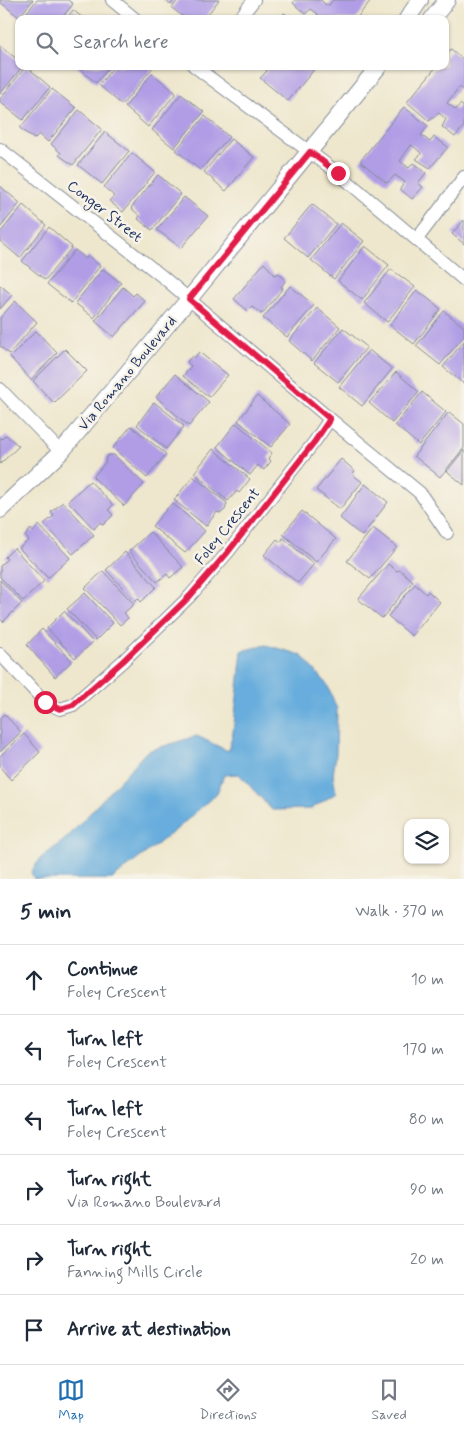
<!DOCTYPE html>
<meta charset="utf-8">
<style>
:root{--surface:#fff;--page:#f6f6f7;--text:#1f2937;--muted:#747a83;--line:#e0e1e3;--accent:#1f6fb2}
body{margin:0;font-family:Mynerve,sans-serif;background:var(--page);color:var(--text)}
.controls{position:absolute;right:15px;bottom:15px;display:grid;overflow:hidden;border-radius:10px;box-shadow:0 1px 4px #0004}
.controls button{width:45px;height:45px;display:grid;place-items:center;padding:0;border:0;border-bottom:1px solid var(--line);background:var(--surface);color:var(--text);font:25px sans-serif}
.stop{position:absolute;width:15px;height:15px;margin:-11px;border:4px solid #e11d48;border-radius:50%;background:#fff}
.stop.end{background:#e11d48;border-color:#fff;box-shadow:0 1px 5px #0008}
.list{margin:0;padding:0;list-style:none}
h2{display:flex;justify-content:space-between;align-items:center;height:65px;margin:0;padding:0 20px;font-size:21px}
h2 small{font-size:16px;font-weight:400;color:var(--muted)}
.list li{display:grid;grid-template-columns:32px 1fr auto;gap:15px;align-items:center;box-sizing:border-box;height:70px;padding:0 20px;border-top:1px solid var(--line)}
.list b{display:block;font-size:19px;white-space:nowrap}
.list p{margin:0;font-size:16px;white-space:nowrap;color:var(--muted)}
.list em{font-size:16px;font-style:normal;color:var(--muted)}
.icon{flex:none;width:28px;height:28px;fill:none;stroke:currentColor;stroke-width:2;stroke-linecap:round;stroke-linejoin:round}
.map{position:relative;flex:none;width:464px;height:879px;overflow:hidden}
.search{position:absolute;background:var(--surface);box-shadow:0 1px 4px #0004;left:15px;right:15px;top:15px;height:55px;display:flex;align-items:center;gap:12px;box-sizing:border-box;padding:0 18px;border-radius:10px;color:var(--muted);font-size:19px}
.sheet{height:485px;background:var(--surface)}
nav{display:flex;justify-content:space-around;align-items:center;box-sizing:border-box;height:70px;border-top:1px solid var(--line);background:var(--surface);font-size:14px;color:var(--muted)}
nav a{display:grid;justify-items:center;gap:2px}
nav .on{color:var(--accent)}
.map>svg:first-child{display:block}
</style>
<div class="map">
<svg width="464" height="879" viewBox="0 0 464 879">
<rect width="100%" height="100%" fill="#f7f3e8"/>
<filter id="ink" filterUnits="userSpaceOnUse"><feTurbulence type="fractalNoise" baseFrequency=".02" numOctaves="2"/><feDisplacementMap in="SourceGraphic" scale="10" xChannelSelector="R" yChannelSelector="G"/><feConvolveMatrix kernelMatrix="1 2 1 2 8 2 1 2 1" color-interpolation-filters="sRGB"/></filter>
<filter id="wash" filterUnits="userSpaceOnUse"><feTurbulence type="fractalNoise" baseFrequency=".0096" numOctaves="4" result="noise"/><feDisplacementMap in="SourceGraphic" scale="20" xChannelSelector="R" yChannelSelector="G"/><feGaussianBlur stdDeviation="1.12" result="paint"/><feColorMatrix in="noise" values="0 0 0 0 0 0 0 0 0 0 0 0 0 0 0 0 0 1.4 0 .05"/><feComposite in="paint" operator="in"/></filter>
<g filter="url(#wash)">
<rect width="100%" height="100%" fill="#eee7cd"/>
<path fill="#67addd" stroke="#416e9e" d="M266,645l35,10 26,29 10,25 -1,45 -3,21 3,18 -25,16 -39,1 -33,-36 -15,1 -7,18 -40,36 -65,50h-78l-3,-7 10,-14 26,-20 80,-87 50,-15 31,15 5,-18 9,-82z"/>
<g id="blocks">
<path fill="#b09de6" d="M0,0h33l-14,17 -19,-15z
M37,0h31l5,4 -12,15h-40z
M165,0h9l-3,5z
M178,0h41l-15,19h-18l-14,-11z
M295,0h26l5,5h3l4,-5h38l-15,19h-39l1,-5 -7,-5 -6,5 -12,-11z
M73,10l11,9h-18z
M284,13l7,6h-11z
M0,45l19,16v5h4l-23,28z
M451,49l13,11v31l-5,-4 -12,16 9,7 4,-6 4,3v19l-9,11 -13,-10 4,-8 -7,-6 -10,8 -22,-19 30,-36h8v-10z
M26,66l24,21 -27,33 -23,-18v-3z
M76,66h34l-14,17z
M114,66h40l-32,39 -23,-20z
M264,66h53l-29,35 -28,-23 7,-7z
M152,73l24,20 -28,34 -23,-20z
M52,89l24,19 -28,34 -9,-8 -5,5 -14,-11z
M181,94l23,18 -30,36 -22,-18z
M404,107l24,19 -7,9 9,7 4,-5 14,10 -18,21 -14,-9 5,-5 -1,-2 -7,-6 -2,-1 -11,16 9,7 4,-5 13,10 -8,10 5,4 -11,12 -12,-10 5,-7 -10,-7 -8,8 -27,-22z
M79,110l23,19 -29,36 -14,-10 2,-2 -10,-9z
M205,116l24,21 -29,33 -24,-20z
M105,132l24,19 -27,33 -24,-19z
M231,139l23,18 -28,34 -22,-19z
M132,153l23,19 -32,40 -14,-11 5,-5 -10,-9z
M158,175l23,19 -29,36 -14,-11 2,-3 -9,-8z
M0,186l20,17 -20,25z
M184,197l24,19 -27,32 -24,-18z
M312,204l24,20 -28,34 -24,-20z
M23,205l23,20 -26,33 -20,-17v-8z
M464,220v24l-12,-10z
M341,223l23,18 -30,38 -23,-19z
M49,227l23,20 -27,33 -23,-19z
M365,246l24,19 -27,35 -24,-19z
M75,250l11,9 2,-3 12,10 -29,37 -24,-19z
M264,263l11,12 3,-2 6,5 1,3 -4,6 2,1 -21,26 -10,-7 -4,4 -14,-12z
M103,269l18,14 -27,35 -19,-15z
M391,269l24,18 -28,35 -23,-19z
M0,285l12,10 -12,14z
M290,286l24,19 -27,32 -24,-19z
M123,287l10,9 3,-3 9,8 -31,36 -19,-16z
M417,290l24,19 -27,35 -24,-19z
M15,301l22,21 -28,32 -9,-8v-28z
M317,308l23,19 -28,34 -23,-20z
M444,311l20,16v9l-24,29 -24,-19z
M343,328l24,19 -29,35 -24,-19z
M36,331l21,22 -26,27 -21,-23z
M464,341v43l-21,-17z
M65,349l22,22 -33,32 -21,-22z
M369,350l23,19 -30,37 -23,-19z
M199,352l29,23 -19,22 -26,-21 8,-10 -4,-4 5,-6 2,2z
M396,372l23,20 -27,31 -23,-20z
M175,374l34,28 -20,24 -33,-29z
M422,392l24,20 -27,33 -24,-20z
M257,396l33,28 -19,23 -33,-26z
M154,402l30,24 -18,23 -29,-24z
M449,412l15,12v24l-24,29 -26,-21z
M236,423l36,30 -4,5 3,3 -7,9 -6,-5 -8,10 -33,-28z
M131,426l35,28 -19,24 -34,-30z
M6,435l13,11 -19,18v-27l2,2z
M213,449l37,30 -11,14 -2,-2 -9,10 -34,-28z
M464,450v35l-17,-14z
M109,455h5l30,29 -20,22 -31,-29 12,-14 1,-6z
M341,459l14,12 -3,3 10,8 -22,27 -24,-19z
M193,476l34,27 -2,7 -4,3 -4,-1 -11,14 -32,-26z
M90,481l23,24 -5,5 5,5 -10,10 -3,-3 -6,7 -26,-28z
M365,484l23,18 -26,34 -22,-18z
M63,502l31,33 -21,19 -29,-30 10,-8 -3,-4z
M172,503l33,28 -20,22 -33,-27z
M302,511l34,28 -20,23 -33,-28z
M39,525l31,33 -22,20 -29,-30 10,-8 -4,-4 6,-7 2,3z
M373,528l24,19 -27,32 -23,-18z
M150,532l33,35 -13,11 -3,-4 -10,8 -28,-31z
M283,538l31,26 -16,19 -34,-28 13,-16 4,3z
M14,548l30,33 -21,20 -23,-24v-11l7,-7 -2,-2z
M125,552l31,35 -15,15 -3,-4 -3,3 -29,-31z
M388,564l9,7 3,-1 13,11 -31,37 -24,-19z
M103,571l31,33 -10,9 4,5 -8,7 -35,-37z
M0,580l22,23 -19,19 -3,-4z
M415,584l11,10 2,-3 12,11 -28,34 -24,-20z
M85,593l28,30 -17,17 -29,-31z
M64,611l29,31 -18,16 -28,-30z
M42,629l30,32 -17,16 -28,-32z
M4,714l17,18 -21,20v-34z
M24,734l16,18 -29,28 -11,-13v-11z"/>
</g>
</g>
<g filter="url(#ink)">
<use href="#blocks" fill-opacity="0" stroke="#848b96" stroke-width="1"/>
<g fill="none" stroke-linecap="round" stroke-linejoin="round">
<defs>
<path id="minor" d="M112,0l23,19
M239,19l15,-19
M194,66l144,107 126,107
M0,149l163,128 167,142 -15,22 -87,111 -38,44 -67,65 -40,35 -10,9 -13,4 -15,-7 -45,-48
M417,239l47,-62
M0,389l61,63
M330,419l90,74 27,40"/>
<path id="tertiary" d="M407,19l13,-19
M432,19l15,-19
M0,510l61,-58 128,-153 190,-233"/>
</defs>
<use href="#minor" stroke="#848b96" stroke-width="14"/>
<use href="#tertiary" stroke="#848b96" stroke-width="18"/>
<use href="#minor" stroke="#fff" stroke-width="12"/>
<use href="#tertiary" stroke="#fff" stroke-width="16"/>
</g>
</g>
<g fill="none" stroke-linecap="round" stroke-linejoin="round" filter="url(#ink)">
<path stroke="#e11d48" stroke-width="6" d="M45,702l15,7 13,-4 10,-9 40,-35 67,-65 38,-44 87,-111 15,-22 -141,-120 121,-147 28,21"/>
</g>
<g text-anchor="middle" stroke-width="5" stroke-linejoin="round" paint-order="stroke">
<g font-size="15" fill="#1b2f5e" stroke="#f7f3e8">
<text transform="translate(105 211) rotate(38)" y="5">Conger Street</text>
<text transform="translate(127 373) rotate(-50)" y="5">Via Romano Boulevard</text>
<text transform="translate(227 526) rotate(-51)" y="5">Foley Crescent</text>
</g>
</g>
</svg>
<div class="controls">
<button><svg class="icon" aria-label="layers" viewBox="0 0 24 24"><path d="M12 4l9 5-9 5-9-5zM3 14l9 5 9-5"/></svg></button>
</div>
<div class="stop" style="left:45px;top:702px"></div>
<div class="stop end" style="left:338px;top:173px"></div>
<div class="search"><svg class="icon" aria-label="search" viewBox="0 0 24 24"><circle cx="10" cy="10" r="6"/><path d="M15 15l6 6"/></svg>Search here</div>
</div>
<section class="sheet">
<h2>5 min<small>Walk · 370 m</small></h2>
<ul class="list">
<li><svg class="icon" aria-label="ahead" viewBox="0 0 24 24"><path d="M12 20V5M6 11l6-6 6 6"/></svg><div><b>Continue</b><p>Foley Crescent</p></div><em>10 m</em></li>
<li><svg class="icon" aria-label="left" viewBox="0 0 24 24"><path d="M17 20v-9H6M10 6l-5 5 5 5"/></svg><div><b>Turn left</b><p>Foley Crescent</p></div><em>170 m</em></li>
<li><svg class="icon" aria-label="left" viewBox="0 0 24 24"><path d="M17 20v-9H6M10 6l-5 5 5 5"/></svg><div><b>Turn left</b><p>Foley Crescent</p></div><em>80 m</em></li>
<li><svg class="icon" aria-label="right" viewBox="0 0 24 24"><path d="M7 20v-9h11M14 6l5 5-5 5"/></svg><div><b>Turn right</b><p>Via Romano Boulevard</p></div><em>90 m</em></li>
<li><svg class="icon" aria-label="right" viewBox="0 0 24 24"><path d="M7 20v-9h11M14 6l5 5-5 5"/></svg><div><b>Turn right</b><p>Fanning Mills Circle</p></div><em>20 m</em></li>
<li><svg class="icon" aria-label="arrive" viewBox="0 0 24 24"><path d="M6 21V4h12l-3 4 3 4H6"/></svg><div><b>Arrive at destination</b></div></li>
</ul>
</section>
<nav>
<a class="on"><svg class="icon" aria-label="map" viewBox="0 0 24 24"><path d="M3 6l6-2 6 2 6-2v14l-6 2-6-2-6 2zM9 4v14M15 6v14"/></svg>Map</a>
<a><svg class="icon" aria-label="directions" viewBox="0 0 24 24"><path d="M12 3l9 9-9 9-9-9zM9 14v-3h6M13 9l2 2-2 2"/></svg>Directions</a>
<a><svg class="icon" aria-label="saved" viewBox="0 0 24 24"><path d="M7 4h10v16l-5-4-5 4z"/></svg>Saved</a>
</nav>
